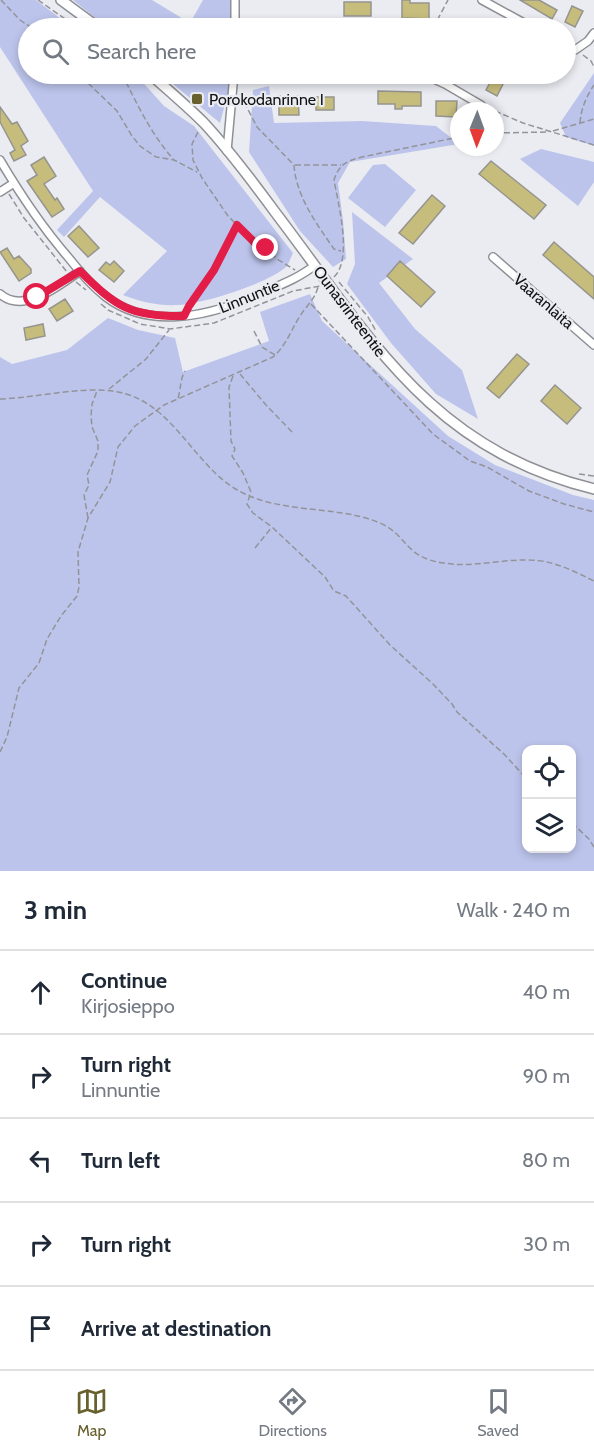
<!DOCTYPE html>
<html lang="en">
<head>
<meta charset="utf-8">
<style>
  :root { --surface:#fff; --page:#f6f6f7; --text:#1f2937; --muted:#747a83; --line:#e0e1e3; --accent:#68602d }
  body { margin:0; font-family:Cabin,sans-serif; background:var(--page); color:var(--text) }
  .controls { position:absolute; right:18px; bottom:18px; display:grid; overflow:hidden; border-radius:12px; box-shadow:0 3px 9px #0003 }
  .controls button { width:54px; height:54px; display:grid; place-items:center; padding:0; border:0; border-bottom:2px solid var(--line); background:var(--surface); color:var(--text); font:30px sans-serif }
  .compass { position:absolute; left:450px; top:102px; width:54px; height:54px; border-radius:50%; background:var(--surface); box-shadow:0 3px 9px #0003; rotate:181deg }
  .stop { position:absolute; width:18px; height:18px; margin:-14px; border:4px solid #e11d48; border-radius:50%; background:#fff }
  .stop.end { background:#e11d48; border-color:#fff; box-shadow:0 2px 6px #0008 }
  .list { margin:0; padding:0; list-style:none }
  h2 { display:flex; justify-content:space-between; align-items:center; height:78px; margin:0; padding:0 24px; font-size:26px }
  h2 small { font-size:20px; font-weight:400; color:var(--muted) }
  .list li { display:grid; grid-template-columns:39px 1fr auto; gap:18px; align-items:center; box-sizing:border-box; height:84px; padding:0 24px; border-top:2px solid var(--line) }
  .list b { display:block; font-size:22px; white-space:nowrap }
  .list p { margin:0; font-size:20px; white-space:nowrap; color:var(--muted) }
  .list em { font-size:20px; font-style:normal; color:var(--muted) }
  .icon { flex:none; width:33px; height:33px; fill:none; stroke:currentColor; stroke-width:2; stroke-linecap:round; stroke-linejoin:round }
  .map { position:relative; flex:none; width:594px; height:871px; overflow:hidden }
  .search { position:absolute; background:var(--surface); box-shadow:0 3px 9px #0003; left:18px; right:18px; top:18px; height:66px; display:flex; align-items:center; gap:15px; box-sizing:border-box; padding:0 21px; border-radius:33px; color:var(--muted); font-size:22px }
  .sheet { height:498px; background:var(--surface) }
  nav { display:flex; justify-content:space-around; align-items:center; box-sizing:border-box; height:84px; border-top:2px solid var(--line); background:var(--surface); font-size:16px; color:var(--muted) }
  nav a { display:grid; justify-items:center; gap:3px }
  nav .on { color:var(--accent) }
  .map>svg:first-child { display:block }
</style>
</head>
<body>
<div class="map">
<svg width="594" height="871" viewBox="0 0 594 871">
  <rect width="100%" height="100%" fill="#eaecf2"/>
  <path fill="#bcc4eb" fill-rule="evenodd" d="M 0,0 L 36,0 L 73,28 L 28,28 L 28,74 L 133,74 L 139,78 L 164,106 L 194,126 L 293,253 C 291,257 289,263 287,266 C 270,283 202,304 178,305 C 158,306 141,302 123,295 L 167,251 L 100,197 L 64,237 L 57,230 L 93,191 L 0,47 Z
    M 73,0 L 152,0 L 190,23 L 203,0 L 231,0 L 232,28 L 108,28 Z
    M 594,73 L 594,146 L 566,137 L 560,123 Z
    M 161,74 L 233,74 L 220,123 Z
    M 269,86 L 274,123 L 362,121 L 436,126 L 459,144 L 350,162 L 338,183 L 343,220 L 346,259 L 333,267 L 300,231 L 249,152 L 253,90 Z
    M 541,149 L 594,162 L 594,182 L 578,206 L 520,159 Z
    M 385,164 L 416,190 L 385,227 L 348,198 L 373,165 Z
    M 352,212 L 413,259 L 379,283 L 415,329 L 462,370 L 478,419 L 436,394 L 391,343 L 347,284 L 355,264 Z
    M 310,294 L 322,321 L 448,436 L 495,465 L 573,495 L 594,500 L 594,871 L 0,871 L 0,357 L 12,364 L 67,350 L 108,318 L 138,330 L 175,338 L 183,372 L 269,341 L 260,312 ZM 526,750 L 572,750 L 572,848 L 526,848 Z"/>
  <path fill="#c6bd7d" stroke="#95948e" stroke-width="1.5" d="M 402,0 L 410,0 L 410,3 L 429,3 L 429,19 L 402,18 Z
    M 520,0 L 539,0 L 557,10 L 552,19 Z
    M 344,2 L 371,2 L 371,16 L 344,16 Z
    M 572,6 L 583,11 L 575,27 L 565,22 Z
    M 494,75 L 505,80 L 497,96 L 486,90 Z
    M 378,91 L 421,92 L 421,106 L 402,106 L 402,109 L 395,109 L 395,104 L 378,104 Z
    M 279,96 L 298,96 L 299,115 L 279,115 Z
    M 316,97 L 334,97 L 334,110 L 316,110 Z
    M 436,101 L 457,101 L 456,117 L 436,116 Z
    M 0,107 L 12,124 L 17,122 L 28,141 L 21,146 L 26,155 L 14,161 L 10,153 L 15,150 L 0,122 Z
    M 44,157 L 56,176 L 44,184 L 55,200 L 57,198 L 64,209 L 52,217 L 27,181 L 37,175 L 31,165 Z
    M 491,161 L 546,205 L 534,219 L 479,174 Z
    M 432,195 L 445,206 L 413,244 L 399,233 Z
    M 79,226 L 99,248 L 88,257 L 68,236 Z
    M 554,242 L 594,277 L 594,299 L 543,255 Z
    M 7,248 L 14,259 L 19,256 L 31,269 L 31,273 L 19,281 L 0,252 Z
    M 114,261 L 124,271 L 114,282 L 99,270 L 106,262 L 110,265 Z
    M 400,261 L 435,292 L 421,307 L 387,276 Z
    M 65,299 L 73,311 L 57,321 L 49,309 Z
    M 43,324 L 45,336 L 26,340 L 24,328 Z
    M 517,354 L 529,364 L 499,398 L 487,388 Z
    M 555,385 L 581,408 L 567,424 L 541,401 Z"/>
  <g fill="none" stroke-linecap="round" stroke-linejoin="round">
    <defs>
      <path id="street" d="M 235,0 L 235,28
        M 482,0 L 533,28
        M 566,46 L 575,50 L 588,41 L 594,33
        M 423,74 L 445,84 L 481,105
        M 227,151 L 234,74
        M 0,160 C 20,194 42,227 68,257 C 79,271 92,286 106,297 C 148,329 205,317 250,298 C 272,288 297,280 315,265
        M 0,192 L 14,183
        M 493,257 L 594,345
        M 0,294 C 24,315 59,285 80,271"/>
      <path id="secondary" d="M 61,0 L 99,28
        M 150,74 C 168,90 187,106 204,123 C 230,151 253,182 275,212 C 371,338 429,448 594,489"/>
    </defs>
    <use href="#street" stroke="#8e9095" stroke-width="10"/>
    <use href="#secondary" stroke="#8e9095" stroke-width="12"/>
    <path stroke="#939499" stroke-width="1.5" stroke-dasharray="6 3" stroke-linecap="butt" d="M 1,0 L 20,20 L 32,28
      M 38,0 L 78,28
      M 433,28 L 448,0
      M 583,55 L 591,61 L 594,67
      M 87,74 L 89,84 L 117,111 L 132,136 L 140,146 L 156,157 L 174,160 L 197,172
      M 122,74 C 137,104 151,134 174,160
      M 240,94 L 257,127 L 294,165 C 296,196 316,223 334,249 L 341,251
      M 495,111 L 523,123 L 594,145
      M 580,123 C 581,109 586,97 594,85
      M 553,131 L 594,119
      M 198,132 L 192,144 L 193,160 L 202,178 L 228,216 L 255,243 L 266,248 L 277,259 L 295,270
      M 495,133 L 548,132
      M 295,165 L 341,165
      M 9,194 L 24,218 L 67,272
      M 334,277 C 353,259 338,203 334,180 C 339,164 347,161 362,157 L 459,137
      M 76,282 L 86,290
      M 339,282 L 368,317 L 376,331
      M 101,304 L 108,310 L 140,324 L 170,329 L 214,323 L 293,291 L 320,286
      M 311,304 L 433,434 L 470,461 L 487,467 L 529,491 L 564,504 L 594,512
      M 187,309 L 214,270 L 237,226
      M 254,331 L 262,347 L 275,355
      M 240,374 L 266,405 L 293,433
      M 233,376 L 229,387 L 231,441 L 235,449 L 232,456 L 243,473 L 251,492 L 247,504 L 253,513 L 272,527 L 325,577 L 334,591 L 346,596 L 390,645 L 433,684 L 452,704 L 457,712 L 504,754 L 526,778
      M 109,389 L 146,359 L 169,330
      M 178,398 C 181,389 180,379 185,371
      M 0,399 C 39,398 90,383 126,394 C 176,408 198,472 243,493 C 285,514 337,505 380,523 C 408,535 404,558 444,563 C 472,568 501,559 530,560 C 552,560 574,571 594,581
      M 579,474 L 594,476
      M 88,518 L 84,495 L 89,485 L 87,475 L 98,451 L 98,441 L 92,427 L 91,416 L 92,404 L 97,391
      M 255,548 L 272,527
      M 0,752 L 7,737 L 19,688 L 39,663 L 47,639 L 61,616 L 77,596 L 79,587 L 78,552 L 88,518 L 110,482 L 118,447 L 135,426 L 164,405 L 273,357 C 286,346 291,330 300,316 C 307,305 315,299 318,287
      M 572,823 L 589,839 L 594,847"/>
    <use href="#street" stroke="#fff" stroke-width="7"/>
    <use href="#secondary" stroke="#fff" stroke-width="9"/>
  </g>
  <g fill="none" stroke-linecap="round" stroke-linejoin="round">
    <path stroke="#e11d48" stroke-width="8" d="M 37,297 L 80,271 C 116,307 131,317 184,316 L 189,306 L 214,270 L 237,225 L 255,243 L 266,248"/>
  </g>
  <rect fill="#68602d" stroke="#eaecf2" stroke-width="2" x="191" y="93" width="12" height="12" rx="3"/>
  <g text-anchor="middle" stroke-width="4.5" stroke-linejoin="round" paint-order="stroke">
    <g font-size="16" fill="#101113" stroke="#eaecf2" text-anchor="start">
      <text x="209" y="105">Porokodanrinne I</text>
    </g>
    <g font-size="16" fill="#101113" stroke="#eaecf2">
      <text transform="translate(249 296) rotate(-22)" y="6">Linnuntie</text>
      <text transform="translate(544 301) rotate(41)" y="6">Vaaranlaita</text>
      <text transform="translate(350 311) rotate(53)" y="6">Ounasrinteentie</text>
    </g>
  </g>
</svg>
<div class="controls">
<button><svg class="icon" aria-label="locate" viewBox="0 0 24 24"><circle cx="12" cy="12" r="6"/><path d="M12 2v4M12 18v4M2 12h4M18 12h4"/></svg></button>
<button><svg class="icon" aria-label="layers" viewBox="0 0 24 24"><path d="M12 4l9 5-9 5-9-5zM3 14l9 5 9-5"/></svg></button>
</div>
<svg class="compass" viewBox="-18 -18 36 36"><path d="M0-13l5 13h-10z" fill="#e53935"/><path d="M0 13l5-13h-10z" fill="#747a83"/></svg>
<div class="stop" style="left:37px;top:297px"></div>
<div class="stop end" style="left:266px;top:248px"></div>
<div class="search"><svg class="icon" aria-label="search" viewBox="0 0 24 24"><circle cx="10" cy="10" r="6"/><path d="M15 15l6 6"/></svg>Search here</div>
</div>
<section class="sheet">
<h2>3 min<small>Walk · 240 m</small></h2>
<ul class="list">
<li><svg class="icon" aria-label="ahead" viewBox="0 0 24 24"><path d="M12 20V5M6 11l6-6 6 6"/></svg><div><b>Continue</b><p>Kirjosieppo</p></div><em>40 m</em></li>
<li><svg class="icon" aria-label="right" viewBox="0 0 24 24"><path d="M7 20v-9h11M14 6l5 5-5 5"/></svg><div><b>Turn right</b><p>Linnuntie</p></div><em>90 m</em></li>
<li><svg class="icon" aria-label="left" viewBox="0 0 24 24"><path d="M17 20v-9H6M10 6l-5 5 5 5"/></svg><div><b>Turn left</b></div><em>80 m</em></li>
<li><svg class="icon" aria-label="right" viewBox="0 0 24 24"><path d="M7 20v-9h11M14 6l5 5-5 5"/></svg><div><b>Turn right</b></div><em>30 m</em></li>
<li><svg class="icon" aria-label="arrive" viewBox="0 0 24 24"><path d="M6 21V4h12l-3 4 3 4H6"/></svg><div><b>Arrive at destination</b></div></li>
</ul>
</section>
<nav>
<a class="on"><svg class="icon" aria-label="map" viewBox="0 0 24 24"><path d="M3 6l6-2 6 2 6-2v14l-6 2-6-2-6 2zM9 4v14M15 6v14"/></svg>Map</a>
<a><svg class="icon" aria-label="directions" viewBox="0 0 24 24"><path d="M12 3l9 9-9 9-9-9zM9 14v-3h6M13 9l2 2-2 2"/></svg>Directions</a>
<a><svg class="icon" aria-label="saved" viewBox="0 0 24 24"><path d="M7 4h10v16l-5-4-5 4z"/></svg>Saved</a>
</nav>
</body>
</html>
